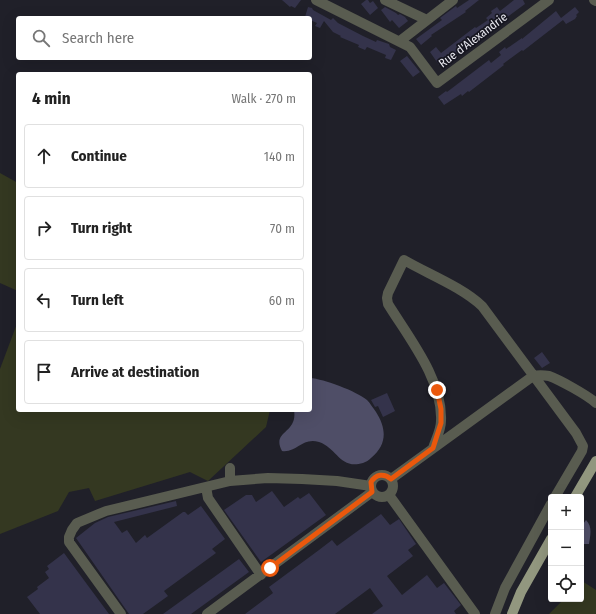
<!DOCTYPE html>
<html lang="en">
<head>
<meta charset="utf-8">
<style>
  :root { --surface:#fff; --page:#f2f2f2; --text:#222; --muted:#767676; --line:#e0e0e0 }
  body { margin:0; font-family:"Fira Sans Condensed",sans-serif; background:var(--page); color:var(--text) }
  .controls { position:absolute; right:12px; bottom:12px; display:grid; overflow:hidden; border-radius:4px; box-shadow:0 4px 16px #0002 }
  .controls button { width:36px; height:36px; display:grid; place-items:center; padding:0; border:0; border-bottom:1px solid var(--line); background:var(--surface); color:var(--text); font:20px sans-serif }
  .stop { position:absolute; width:12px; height:12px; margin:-9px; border:3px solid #ea580c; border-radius:50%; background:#fff }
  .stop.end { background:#ea580c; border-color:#fff; box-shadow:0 1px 4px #0008 }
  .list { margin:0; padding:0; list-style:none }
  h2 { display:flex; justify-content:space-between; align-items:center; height:52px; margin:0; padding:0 16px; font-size:17px }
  h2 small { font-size:13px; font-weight:400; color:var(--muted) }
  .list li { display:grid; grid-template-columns:26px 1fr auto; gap:12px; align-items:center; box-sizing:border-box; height:64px; margin:0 8px 8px; padding:0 8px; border:1px solid var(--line); border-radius:4px }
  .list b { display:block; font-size:15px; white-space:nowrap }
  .list em { font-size:13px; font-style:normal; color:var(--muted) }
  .icon { flex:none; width:22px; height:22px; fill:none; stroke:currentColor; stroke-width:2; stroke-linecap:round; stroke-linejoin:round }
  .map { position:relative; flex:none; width:596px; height:614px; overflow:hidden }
  .search { position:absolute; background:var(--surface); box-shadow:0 4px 16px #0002; left:16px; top:16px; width:296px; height:44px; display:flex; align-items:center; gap:10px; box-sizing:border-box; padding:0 14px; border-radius:4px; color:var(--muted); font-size:15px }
  .panel { position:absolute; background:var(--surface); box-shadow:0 4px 16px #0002; left:16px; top:72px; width:296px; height:340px; border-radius:4px }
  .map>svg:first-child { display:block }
</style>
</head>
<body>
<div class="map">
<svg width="596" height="614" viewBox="0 0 596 614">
  <rect width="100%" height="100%" fill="#202029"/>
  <path fill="#343821" d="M 0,173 L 18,183 L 18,291 L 0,283 Z
    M 18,321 L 18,410 L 270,410 L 266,427 L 208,481 L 190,472 L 95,501 L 89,488 L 69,492 L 58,511 L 0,534 L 0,369 Z
    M 582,581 L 596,590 L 596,614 L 549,614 L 564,599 L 581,599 L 581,583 Z"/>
  <path fill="#4f4e67" d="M 310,378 C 324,379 356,391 367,400 C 370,403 373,408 376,412 C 387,429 387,445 371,458 C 369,460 366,462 363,463 C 340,470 337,448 319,442 C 302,437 297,453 282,451 C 271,430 298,434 294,410 L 310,410 Z
    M 586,520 C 593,527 590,536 589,544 L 584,544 L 581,542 L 581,527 Z"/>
  <path fill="#34334b" d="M 282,0 L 301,0 L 295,8 L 291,6 L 290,7 Z
    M 366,0 L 368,0 L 370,3 L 373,1 L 378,8 L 370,15 L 361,4 Z
    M 469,0 L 479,0 L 465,11 L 466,12 L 431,35 L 432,36 L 421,45 L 416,39 L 420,36 L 442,20 L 440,18 L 456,6 L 457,8 Z
    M 514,0 L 523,0 L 525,4 L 453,57 L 452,55 L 439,65 L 430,52 L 436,47 L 441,53 L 475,27 L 476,28 L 488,20 L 486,18 L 492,13 L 491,11 L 497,7 L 500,11 Z
    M 308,7 L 312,8 L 313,10 L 331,20 L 333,18 L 338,23 L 363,36 L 376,42 L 377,40 L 389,44 L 390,47 L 396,50 L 391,60 L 385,58 L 386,55 L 367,47 L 365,50 L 358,47 L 359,45 L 340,37 L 341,36 L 333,32 L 324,21 L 320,28 L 315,26 L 317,23 L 310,20 L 310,18 L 305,17 Z
    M 385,7 L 396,13 L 398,15 L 400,14 L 405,17 L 408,21 L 399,28 L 392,20 L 390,22 L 381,10 Z
    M 575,7 L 579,12 L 576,15 L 577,16 L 575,19 L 566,24 L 563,20 L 523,51 L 522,50 L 503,64 L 504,65 L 469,92 L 468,91 L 462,96 L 461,94 L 444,105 L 438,97 L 446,91 L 447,92 L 489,60 L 491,63 L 501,55 L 499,52 L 505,47 L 506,49 L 522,38 L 522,39 L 556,11 L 561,18 Z
    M 407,56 L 420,72 L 413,77 L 400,61 Z
    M 542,352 L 550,363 L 542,368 L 534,358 Z
    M 387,393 L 395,411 L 383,417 L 378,406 L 375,407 L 371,400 Z
    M 272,491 L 284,507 L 298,497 L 300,499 L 309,493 L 326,515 L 261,562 L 224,510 L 246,495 L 252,495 L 256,502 Z
    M 176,501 L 177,506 L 114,522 L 122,533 L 127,530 L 136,543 L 145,535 L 147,538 L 183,512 L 185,512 L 188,515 L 201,506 L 225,539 L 212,549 L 216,553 L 164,591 L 168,596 L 143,614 L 129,614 L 76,538 L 95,523 L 108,517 Z
    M 381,514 L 390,525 L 399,519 L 416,544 L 408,550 L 413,556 L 387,576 L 402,595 L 427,575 L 437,588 L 444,583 L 461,605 L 454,611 L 456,614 L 372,614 L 383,606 L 370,588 L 335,614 L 245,614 L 273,593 L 269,587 L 319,550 L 332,540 L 337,546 Z
    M 64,553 L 89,587 L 109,614 L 40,614 L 27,597 L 38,589 L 37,587 L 49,578 L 45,572 L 49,569 L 47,566 Z
    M 239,559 L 249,572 L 191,614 L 163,614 Z"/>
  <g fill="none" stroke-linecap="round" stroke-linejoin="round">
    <path stroke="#595c50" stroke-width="10" d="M 316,0 L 410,47 L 437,83 L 549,0
      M 385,0 L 427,20
      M 594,0 L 596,1
      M 400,41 L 453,0
      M 433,448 C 436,439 441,430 441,421 C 443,380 409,338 388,304 L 387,298 L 388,293 L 404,260 C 428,274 462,287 482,306 L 576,433 L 583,446 L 582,451 L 555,497
      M 230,468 L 230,481
      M371 486a11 11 0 1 1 22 0a11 11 0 1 1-22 0Z
      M 391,479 L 533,376 C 538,375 543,375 549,376 C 560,380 587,395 596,403
      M 206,487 L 208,498 L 261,575
      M 389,495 L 475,614
      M 121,614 L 69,542 L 69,537 L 72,530 L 77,523 L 106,511 L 230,481 L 268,478 L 302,479 L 337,481 L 371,486
      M 207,614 L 372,492
      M 495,614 L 505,588 L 551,504"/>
    <path stroke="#92977f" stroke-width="10" d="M 575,497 L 596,461
      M 512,614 L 521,592 L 551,539"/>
  </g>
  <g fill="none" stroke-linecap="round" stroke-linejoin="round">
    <path stroke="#ea580c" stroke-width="5" d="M 270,568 L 372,492 L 371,482 C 376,474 384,473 391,479 L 433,448 L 441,423 L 441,409 L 437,390"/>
  </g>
  <g text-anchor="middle" stroke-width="3.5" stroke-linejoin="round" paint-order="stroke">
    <g font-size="12" fill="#e8e8ef" stroke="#161620">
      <text transform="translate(473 40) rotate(-37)" y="4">Rue d'Alexandrie</text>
    </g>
  </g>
</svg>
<div class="controls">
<button>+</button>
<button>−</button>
<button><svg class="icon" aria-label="locate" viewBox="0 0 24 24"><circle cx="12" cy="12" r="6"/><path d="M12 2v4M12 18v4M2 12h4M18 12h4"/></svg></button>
</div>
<div class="stop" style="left:270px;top:568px"></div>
<div class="stop end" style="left:437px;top:390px"></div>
<div class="search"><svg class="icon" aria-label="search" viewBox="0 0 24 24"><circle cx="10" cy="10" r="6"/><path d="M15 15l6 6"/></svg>Search here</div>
<section class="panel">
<h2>4 min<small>Walk · 270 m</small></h2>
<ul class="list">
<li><svg class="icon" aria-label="ahead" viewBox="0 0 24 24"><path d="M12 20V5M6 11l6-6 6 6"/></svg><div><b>Continue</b></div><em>140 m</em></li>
<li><svg class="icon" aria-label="right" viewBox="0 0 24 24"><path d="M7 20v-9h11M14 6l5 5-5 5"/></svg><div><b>Turn right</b></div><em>70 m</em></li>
<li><svg class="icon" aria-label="left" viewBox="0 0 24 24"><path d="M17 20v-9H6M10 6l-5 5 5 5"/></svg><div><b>Turn left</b></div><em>60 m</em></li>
<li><svg class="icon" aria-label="arrive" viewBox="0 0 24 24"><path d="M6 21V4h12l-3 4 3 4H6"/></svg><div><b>Arrive at destination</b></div></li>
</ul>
</section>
</div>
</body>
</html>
